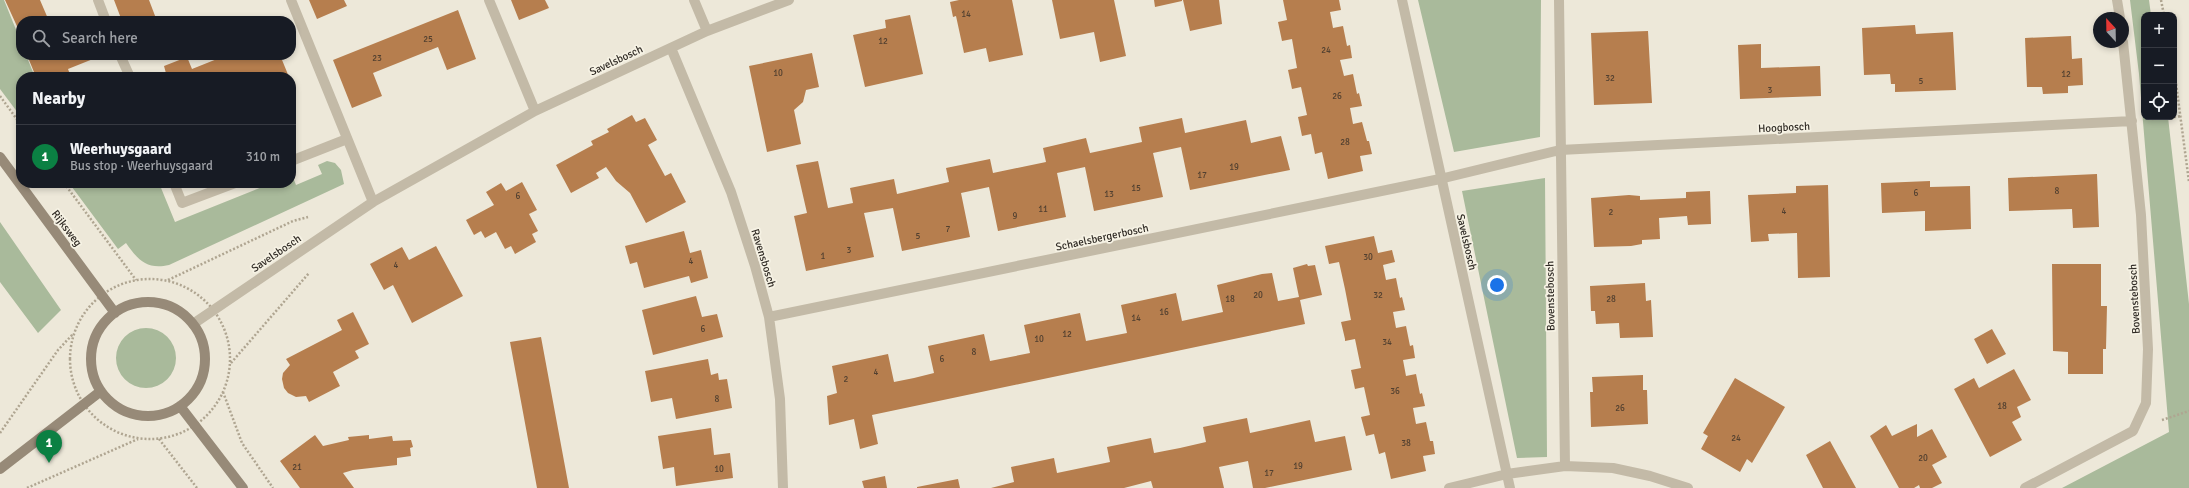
<!DOCTYPE html>
<html lang="en">
<head>
<meta charset="utf-8">
<style>
  :root { --surface:#171b24; --page:#20242c; --text:#f1f3f6; --muted:#9ea1a6; --line:#363941; --accent:#0b8043 }
  body { margin:0; font-family:Signika,sans-serif; background:var(--page); color:var(--text) }
  .controls { position:absolute; right:12px; top:12px; display:grid; overflow:hidden; border-radius:8px; box-shadow:0 2px 6px #0003 }
  .controls button { width:36px; height:36px; display:grid; place-items:center; padding:0; border:0; border-bottom:1px solid var(--line); background:var(--surface); color:var(--text); font:20px sans-serif }
  .compass { position:absolute; left:2093px; top:12px; width:36px; height:36px; border-radius:50%; background:var(--surface); box-shadow:0 2px 6px #0003; rotate:338deg }
  .you { position:absolute; left:1497px; top:285px; width:14px; height:14px; margin:-10px; border:3px solid #fff; border-radius:50%; background:#1a73e8; box-shadow:0 0 0 6px #1a73e833 }
  .badge { display:grid; place-items:center; width:26px; height:26px; border-radius:50%; background:var(--accent); color:#fff; font-size:13px; font-weight:700 }
  .pin { position:absolute; translate:-50% -33px; filter:drop-shadow(0 1px 2px #0008) }
  .pin::after { content:''; position:absolute; top:21px; width:14px; height:12px; background:inherit; clip-path:polygon(0 0,100% 0,50% 100%) }
  .list { margin:0; padding:0; list-style:none }
  h2 { display:flex; justify-content:space-between; align-items:center; height:52px; margin:0; padding:0 16px; font-size:17px }
  h2 small { font-size:13px; font-weight:400; color:var(--muted) }
  .list li { display:grid; grid-template-columns:26px 1fr auto; gap:12px; align-items:center; box-sizing:border-box; height:64px; padding:0 16px; border-top:1px solid var(--line) }
  .list b { display:block; font-size:15px; white-space:nowrap }
  .list p { margin:0; font-size:13px; white-space:nowrap; color:var(--muted) }
  .list em { font-size:13px; font-style:normal; color:var(--muted) }
  .icon { flex:none; width:22px; height:22px; fill:none; stroke:currentColor; stroke-width:2; stroke-linecap:round; stroke-linejoin:round }
  .map { position:relative; flex:none; width:2189px; height:488px; overflow:hidden }
  .search { position:absolute; background:var(--surface); box-shadow:0 2px 6px #0003; left:16px; top:16px; width:280px; height:44px; display:flex; align-items:center; gap:10px; box-sizing:border-box; padding:0 14px; border-radius:16px; color:var(--muted); font-size:15px }
  .panel { position:absolute; background:var(--surface); box-shadow:0 2px 6px #0003; left:16px; top:72px; width:280px; height:116px; border-radius:16px }
  .map>svg:first-child { display:block }
</style>
</head>
<body>
<div class="map">
<svg width="2189" height="488" viewBox="0 0 2189 488">
  <rect width="100%" height="100%" fill="#ede8d9"/>
  <path fill="#a9ba9b" d="M 0,0 L 4,0 L 21,42 L 21,55 L 26,55 L 35,77 L 21,77 L 21,117 L 0,89 Z
    M 1418,0 L 1541,0 L 1540,137 L 1454,152 Z
    M 2130,0 L 2149,0 L 2151,15 L 2144,15 L 2144,117 L 2168,117 L 2189,304 L 2189,488 L 2062,488 L 2169,432 L 2139,74 Z
    M 327,161 L 335,163 L 341,170 L 344,184 L 169,265 C 147,270 138,260 126,243 L 118,249 L 69,183 L 159,183 L 175,222 L 272,183 L 291,183 L 292,175 L 296,185 L 322,174 L 318,165 Z
    M 1545,178 L 1547,457 L 1517,458 L 1462,191 Z
    M 0,222 L 61,310 L 38,333 L 0,282 Z
    M116 358a30 30 0 1 1 60 0a30 30 0 1 1-60 0Z"/>
  <path fill="#b67e4e" d="M 5,0 L 40,0 L 49,21 L 21,21 L 21,35 Z
    M 114,0 L 149,0 L 157,21 L 122,21 Z
    M 309,0 L 344,0 L 347,6 L 317,19 Z
    M 511,0 L 545,0 L 549,8 L 519,20 Z
    M 959,0 L 1012,0 L 1023,55 L 989,62 L 986,48 L 964,53 L 956,16 L 953,17 L 950,2 Z
    M 1052,0 L 1114,0 L 1126,56 L 1100,62 L 1094,32 L 1060,39 Z
    M 1154,0 L 1182,0 L 1182,1 L 1155,7 Z
    M 1183,0 L 1219,0 L 1222,24 L 1190,31 Z
    M 1283,0 L 1339,0 L 1341,10 L 1330,12 L 1333,28 L 1343,26 L 1347,46 L 1350,45 L 1352,58 L 1340,60 L 1344,76 L 1353,74 L 1357,94 L 1359,93 L 1362,106 L 1350,108 L 1353,124 L 1362,122 L 1367,141 L 1369,141 L 1372,154 L 1360,156 L 1363,171 L 1328,179 L 1322,152 L 1315,154 L 1311,134 L 1302,136 L 1298,117 L 1307,115 L 1301,87 L 1292,89 L 1288,70 L 1297,68 L 1292,39 L 1282,41 L 1278,22 L 1287,20 Z
    M 458,10 L 476,59 L 447,70 L 438,47 L 373,73 L 382,96 L 352,108 L 333,60 Z
    M 910,15 L 923,74 L 865,87 L 853,35 L 886,28 L 885,20 Z
    M 1915,25 L 1916,34 L 1953,32 L 1956,90 L 1895,92 L 1895,84 L 1891,84 L 1890,74 L 1864,75 L 1862,28 Z
    M 1648,31 L 1652,103 L 1594,105 L 1591,33 Z
    M 2071,36 L 2072,59 L 2082,58 L 2083,85 L 2068,86 L 2068,93 L 2043,94 L 2042,87 L 2027,87 L 2025,38 Z
    M 1761,44 L 1761,68 L 1820,66 L 1821,96 L 1740,99 L 1738,45 Z
    M 812,53 L 819,87 L 806,90 L 803,102 L 794,110 L 801,144 L 767,152 L 749,66 Z
    M 27,55 L 103,55 L 68,69 L 71,77 L 36,77 Z
    M 227,55 L 280,55 L 289,77 L 254,77 L 253,74 L 246,77 L 167,77 L 164,66 L 187,57 L 192,69 Z
    M 632,115 L 636,122 L 645,118 L 657,140 L 648,145 L 665,176 L 671,173 L 686,202 L 646,223 L 630,193 L 616,181 L 606,167 L 596,173 L 599,178 L 571,193 L 556,165 L 593,145 L 591,141 L 609,132 L 607,129 Z
    M 1182,118 L 1185,133 L 1246,120 L 1251,143 L 1281,136 L 1290,170 L 1190,190 L 1181,147 L 1153,153 L 1163,197 L 1094,211 L 1085,167 L 1057,173 L 1066,217 L 998,231 L 989,187 L 961,193 L 970,237 L 902,251 L 893,208 L 864,213 L 874,257 L 806,271 L 794,216 L 807,213 L 796,165 L 818,161 L 828,208 L 853,203 L 850,188 L 894,179 L 897,194 L 949,182 L 946,168 L 990,159 L 993,173 L 1046,162 L 1043,148 L 1086,138 L 1090,153 L 1142,142 L 1139,127 Z
    M 2097,174 L 2099,227 L 2073,228 L 2072,209 L 2009,211 L 2008,178 Z
    M 1930,181 L 1930,187 L 1970,186 L 1971,229 L 1925,231 L 1925,211 L 1882,213 L 1881,183 Z
    M 522,182 L 537,210 L 529,214 L 538,231 L 532,234 L 536,242 L 515,254 L 511,246 L 505,249 L 496,232 L 485,238 L 481,231 L 474,235 L 466,220 L 494,205 L 486,192 L 501,183 L 506,191 Z
    M 1828,185 L 1830,277 L 1798,278 L 1797,233 L 1768,234 L 1769,241 L 1751,242 L 1748,195 L 1796,193 L 1796,186 Z
    M 1710,191 L 1711,224 L 1688,225 L 1687,216 L 1659,218 L 1660,239 L 1642,240 L 1642,244 L 1631,246 L 1594,247 L 1591,198 L 1629,195 L 1640,196 L 1640,200 L 1686,198 L 1686,192 Z
    M 684,231 L 690,253 L 701,250 L 708,278 L 691,283 L 689,276 L 644,288 L 637,262 L 630,264 L 625,246 Z
    M 1374,236 L 1378,253 L 1392,250 L 1395,262 L 1383,265 L 1386,280 L 1396,278 L 1400,298 L 1402,297 L 1405,310 L 1393,312 L 1396,328 L 1406,326 L 1410,346 L 1413,345 L 1415,358 L 1403,360 L 1406,376 L 1416,374 L 1420,394 L 1422,393 L 1425,406 L 1413,408 L 1416,424 L 1426,422 L 1430,441 L 1433,441 L 1435,454 L 1423,456 L 1426,471 L 1391,479 L 1385,452 L 1379,454 L 1374,434 L 1366,436 L 1361,417 L 1370,415 L 1364,387 L 1355,389 L 1351,370 L 1361,368 L 1355,339 L 1345,341 L 1345,339 L 1341,322 L 1351,320 L 1345,289 L 1339,262 L 1329,264 L 1325,246 Z
    M 436,246 L 463,296 L 412,323 L 393,285 L 384,290 L 370,264 L 402,247 L 409,260 Z
    M 1307,264 L 1308,266 L 1315,265 L 1322,295 L 1300,300 L 1305,324 L 872,415 L 878,444 L 860,449 L 854,419 L 829,425 L 827,396 L 837,393 L 832,366 L 888,354 L 894,382 L 914,378 L 934,373 L 928,346 L 984,334 L 990,361 L 1030,353 L 1024,325 L 1080,313 L 1086,341 L 1127,333 L 1121,305 L 1176,293 L 1182,321 L 1223,312 L 1217,285 L 1262,274 L 1272,273 L 1278,301 L 1299,297 L 1293,268 Z
    M 2052,264 L 2101,264 L 2101,306 L 2107,306 L 2106,349 L 2103,349 L 2103,374 L 2068,374 L 2068,352 L 2053,351 Z
    M 1645,283 L 1646,301 L 1651,300 L 1653,337 L 1620,338 L 1619,323 L 1596,324 L 1595,311 L 1591,311 L 1590,286 Z
    M 696,296 L 702,317 L 717,314 L 723,337 L 653,355 L 642,310 Z
    M 353,312 L 369,344 L 355,351 L 359,358 L 333,372 L 340,386 L 309,402 L 306,396 L 296,397 L 288,393 L 284,388 L 282,379 L 283,373 L 290,365 L 286,359 L 342,330 L 337,320 Z
    M 1992,329 L 2006,354 L 1987,364 L 1974,339 Z
    M 541,337 L 569,488 L 537,488 L 510,342 Z
    M 708,359 L 711,375 L 718,373 L 719,380 L 727,379 L 732,408 L 676,419 L 672,398 L 651,402 L 645,371 Z
    M 2014,369 L 2031,400 L 2017,407 L 2021,417 L 2012,422 L 2022,440 L 1990,457 L 1954,389 L 1974,378 L 1979,388 Z
    M 1643,375 L 1643,390 L 1647,390 L 1648,424 L 1591,427 L 1590,392 L 1593,392 L 1592,377 Z
    M 1735,378 L 1785,407 L 1752,463 L 1747,459 L 1740,472 L 1701,449 L 1708,436 L 1703,433 Z
    M 1247,418 L 1250,433 L 1310,420 L 1315,442 L 1345,436 L 1352,470 L 1265,488 L 1253,488 L 1248,461 L 1219,467 L 1224,488 L 1153,488 L 1151,481 L 1124,488 L 991,488 L 1014,482 L 1011,467 L 1054,458 L 1057,473 L 1110,462 L 1107,447 L 1151,438 L 1154,453 L 1180,448 L 1206,442 L 1203,427 Z
    M 1917,424 L 1917,437 L 1932,429 L 1947,457 L 1932,465 L 1942,483 L 1932,488 L 1920,488 L 1919,485 L 1914,488 L 1899,488 L 1870,436 L 1886,425 L 1892,436 Z
    M 711,428 L 714,455 L 730,453 L 733,478 L 676,486 L 674,467 L 663,469 L 658,436 Z
    M 315,435 L 323,446 L 349,440 L 348,437 L 369,435 L 369,439 L 392,436 L 393,441 L 411,440 L 413,447 L 410,448 L 411,456 L 397,458 L 397,465 L 353,470 L 343,473 L 354,488 L 300,488 L 280,461 Z
    M 1830,441 L 1856,488 L 1823,488 L 1806,455 Z
    M 885,476 L 887,488 L 864,488 L 862,481 Z
    M 958,479 L 960,488 L 917,488 L 917,487 Z"/>
  <g fill="none" stroke-linecap="round" stroke-linejoin="round">
    <path stroke="#afa591" stroke-width="2.5" stroke-dasharray="2 2" stroke-linecap="butt" d="M 2161,0 L 2164,15
      M 2174,68 L 2189,182
      M 0,96 L 21,125
      M 2174,117 L 2182,116
      M 2152,119 L 2174,117
      M 64,183 L 136,280
      M70 359a80 80 0 1 1 160 0a80 80 0 1 1-160 0Z
      M 168,280 L 293,221 L 308,217
      M 231,363 L 309,273
      M 223,392 L 242,443 L 273,488
      M 2162,420 L 2189,411
      M 0,433 L 58,350 L 73,334
      M 159,439 L 197,488
      M 27,488 L 138,439"/>
    <path stroke="#c3baa7" stroke-width="10" d="M 98,0 L 106,21
      M 291,0 L 373,202
      M 489,0 L 535,111
      M 694,0 L 707,31
      M 1402,0 L 1510,488
      M 1559,0 L 1565,466
      M 2117,0 L 2120,18
      M 671,48 L 731,192 L 755,266 L 769,317 L 780,399 L 783,488
      M 120,55 L 130,77
      M 291,161 L 347,139
      M 174,183 L 182,203 L 235,183
      M 769,317 L 1440,179 L 1560,150 L 2132,121
      M 193,324 L 373,202 L 535,111 L 707,31 L 789,0
      M 1449,488 L 1507,474 L 1565,466 L 1613,468 L 1650,476 L 1688,488
      M 2025,488 L 2133,431 L 2146,403 L 2148,349 L 2141,215 L 2123,42"/>
    <path stroke="#978a78" stroke-width="10" d="M 0,157 L 115,313
      M91 359a57 57 0 1 1 114 0a57 57 0 1 1-114 0Z
      M 180,406 L 243,488
      M 0,469 L 101,391"/>
  </g>
  <g text-anchor="middle" stroke-width="3.5" stroke-linejoin="round" paint-order="stroke">
    <g font-size="9" fill="#524030">
      <text x="966" y="17">14</text>
      <text x="428" y="42">25</text>
      <text x="883" y="44">12</text>
      <text x="1326" y="53">24</text>
      <text x="377" y="61">23</text>
      <text x="778" y="76">10</text>
      <text x="2066" y="77">12</text>
      <text x="1610" y="81">32</text>
      <text x="1921" y="84">5</text>
      <text x="1770" y="93">3</text>
      <text x="1337" y="99">26</text>
      <text x="1345" y="145">28</text>
      <text x="1234" y="170">19</text>
      <text x="1202" y="178">17</text>
      <text x="1136" y="191">15</text>
      <text x="2057" y="194">8</text>
      <text x="1916" y="196">6</text>
      <text x="1109" y="197">13</text>
      <text x="518" y="199">6</text>
      <text x="1043" y="212">11</text>
      <text x="1784" y="214">4</text>
      <text x="1611" y="215">2</text>
      <text x="1015" y="219">9</text>
      <text x="948" y="232">7</text>
      <text x="918" y="239">5</text>
      <text x="849" y="253">3</text>
      <text x="823" y="259">1</text>
      <text x="1368" y="260">30</text>
      <text x="691" y="264">4</text>
      <text x="396" y="268">4</text>
      <text x="1258" y="298">20</text>
      <text x="1378" y="298">32</text>
      <text x="1230" y="302">18</text>
      <text x="1611" y="302">28</text>
      <text x="1164" y="315">16</text>
      <text x="1136" y="321">14</text>
      <text x="703" y="332">6</text>
      <text x="1067" y="337">12</text>
      <text x="1039" y="342">10</text>
      <text x="1387" y="345">34</text>
      <text x="974" y="355">8</text>
      <text x="942" y="362">6</text>
      <text x="876" y="375">4</text>
      <text x="846" y="382">2</text>
      <text x="1395" y="394">36</text>
      <text x="717" y="402">8</text>
      <text x="2002" y="409">18</text>
      <text x="1620" y="411">26</text>
      <text x="1736" y="441">24</text>
      <text x="1406" y="446">38</text>
      <text x="1923" y="461">20</text>
      <text x="1298" y="469">19</text>
      <text x="297" y="470">21</text>
      <text x="719" y="472">10</text>
      <text x="1269" y="476">17</text>
    </g>
    <g font-size="11" fill="#312c26" stroke="#f6f2e4">
      <text transform="translate(616 60) rotate(-25)" y="4">Savelsbosch</text>
      <text transform="translate(1784 127) rotate(-3)" y="4">Hoogbosch</text>
      <text transform="translate(67 228) rotate(53)" y="4">Rijksweg</text>
      <text transform="translate(1102 237) rotate(-12)" y="4">Schaelsbergerbosch</text>
      <text transform="translate(1467 242) rotate(77)" y="4">Savelsbosch</text>
      <text transform="translate(276 253) rotate(-34)" y="4">Savelsbosch</text>
      <text transform="translate(764 258) rotate(73)" y="4">Ravensbosch</text>
      <text transform="translate(1550 296) rotate(-91)" y="4">Bovenstebosch</text>
      <text transform="translate(2134 299) rotate(-93)" y="4">Bovenstebosch</text>
    </g>
  </g>
</svg>
<div class="controls">
<button>+</button>
<button>−</button>
<button><svg class="icon" aria-label="locate" viewBox="0 0 24 24"><circle cx="12" cy="12" r="6"/><path d="M12 2v4M12 18v4M2 12h4M18 12h4"/></svg></button>
</div>
<svg class="compass" viewBox="-18 -18 36 36"><path d="M0-13l5 13h-10z" fill="#e53935"/><path d="M0 13l5-13h-10z" fill="#9ea1a6"/></svg>
<div class="you"></div>
<div class="pin badge" style="left:49px;top:463px">1</div>
<div class="search"><svg class="icon" aria-label="search" viewBox="0 0 24 24"><circle cx="10" cy="10" r="6"/><path d="M15 15l6 6"/></svg>Search here</div>
<section class="panel">
<h2>Nearby<small></small></h2>
<ul class="list">
<li><span class="badge">1</span><div><b>Weerhuysgaard</b><p>Bus stop · Weerhuysgaard</p></div><em>310 m</em></li>
</ul>
</section>
</div>
</body>
</html>
